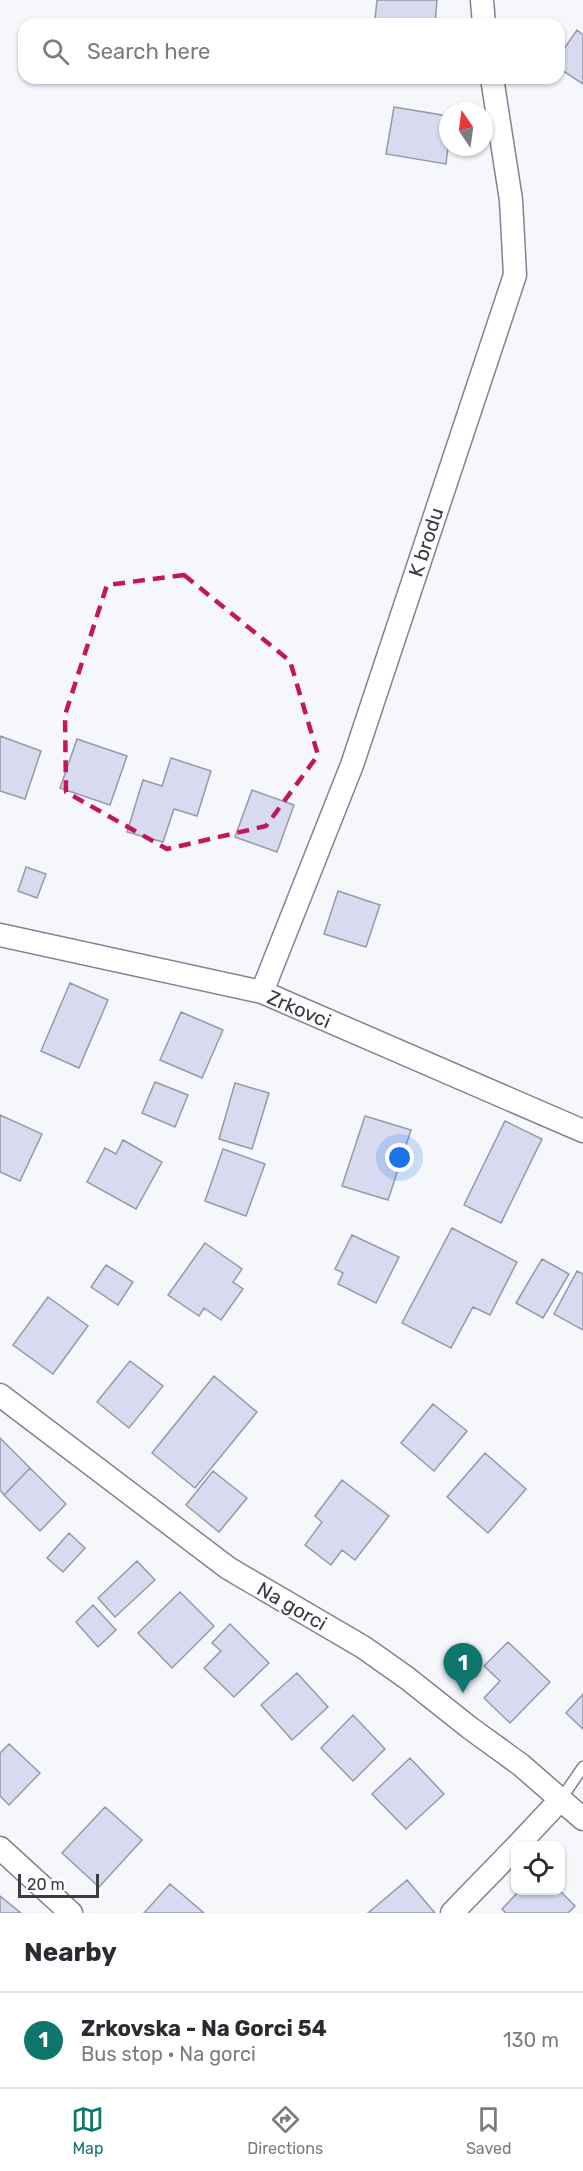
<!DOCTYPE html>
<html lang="en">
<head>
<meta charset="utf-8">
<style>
  :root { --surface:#fff; --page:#f2f2f3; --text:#2b2b33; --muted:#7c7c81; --line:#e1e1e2; --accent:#0f766e }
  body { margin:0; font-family:Rubik,sans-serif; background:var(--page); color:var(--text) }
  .controls { position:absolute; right:18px; bottom:18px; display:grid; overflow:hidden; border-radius:12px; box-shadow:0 2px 4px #0004 }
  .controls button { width:54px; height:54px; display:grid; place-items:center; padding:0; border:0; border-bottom:2px solid var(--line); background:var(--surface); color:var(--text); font:30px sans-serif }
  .compass { position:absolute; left:439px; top:102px; width:54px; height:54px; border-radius:50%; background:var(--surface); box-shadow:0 2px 4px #0004; rotate:347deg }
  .scale { position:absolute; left:18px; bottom:15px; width:81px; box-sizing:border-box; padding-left:6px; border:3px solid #3a3b43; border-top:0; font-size:16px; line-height:21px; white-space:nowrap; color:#3a3b43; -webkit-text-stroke:4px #fff; paint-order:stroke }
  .you { position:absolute; left:400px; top:1158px; width:21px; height:21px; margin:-15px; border:4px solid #fff; border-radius:50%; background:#1a73e8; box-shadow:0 0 0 9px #1a73e833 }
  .badge { display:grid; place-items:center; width:39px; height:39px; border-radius:50%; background:var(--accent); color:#fff; font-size:20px; font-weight:700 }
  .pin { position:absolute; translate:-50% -50px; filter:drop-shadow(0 2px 3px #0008) }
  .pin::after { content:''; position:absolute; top:32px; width:21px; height:18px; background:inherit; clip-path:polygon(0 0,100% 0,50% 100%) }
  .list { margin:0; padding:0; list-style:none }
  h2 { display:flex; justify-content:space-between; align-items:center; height:78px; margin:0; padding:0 24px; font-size:26px }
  h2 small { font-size:20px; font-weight:400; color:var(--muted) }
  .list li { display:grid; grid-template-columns:39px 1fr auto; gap:18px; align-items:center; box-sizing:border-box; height:96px; padding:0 24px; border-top:2px solid var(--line) }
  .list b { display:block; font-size:22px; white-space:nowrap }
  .list p { margin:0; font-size:20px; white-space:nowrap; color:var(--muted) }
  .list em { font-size:20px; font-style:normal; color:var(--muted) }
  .icon { flex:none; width:33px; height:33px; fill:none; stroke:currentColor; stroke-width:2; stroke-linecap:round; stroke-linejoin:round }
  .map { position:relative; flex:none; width:583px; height:1913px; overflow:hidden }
  .search { position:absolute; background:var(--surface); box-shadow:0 2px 4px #0004; left:18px; right:18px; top:18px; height:66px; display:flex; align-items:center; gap:15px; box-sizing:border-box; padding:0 21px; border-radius:18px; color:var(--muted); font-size:22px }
  .sheet { height:174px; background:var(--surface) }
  nav { display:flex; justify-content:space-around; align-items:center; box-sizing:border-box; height:84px; border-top:2px solid var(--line); background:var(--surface); font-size:16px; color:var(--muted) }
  nav a { display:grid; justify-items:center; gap:3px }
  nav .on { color:var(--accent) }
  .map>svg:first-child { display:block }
</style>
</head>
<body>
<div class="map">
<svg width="583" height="1913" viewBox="0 0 583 1913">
  <rect width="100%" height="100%" fill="#f6f7fb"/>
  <path fill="#d8daef" stroke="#9698ab" stroke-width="1.5" d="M 377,0 L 437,0 L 435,24 L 375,19 Z
    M 577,30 L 583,35 L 583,84 L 559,68 L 559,56 Z
    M 394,107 L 448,116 L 448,147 L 446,164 L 386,154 Z
    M 0,736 L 41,751 L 25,799 L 0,791 Z
    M 77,739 L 127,756 L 110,805 L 60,788 Z
    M 171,758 L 211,771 L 197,816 L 174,809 L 163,842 L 127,832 L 143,780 L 162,786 Z
    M 252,790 L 294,805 L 277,852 L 235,837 Z
    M 26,867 L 46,874 L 37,898 L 18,891 Z
    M 338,891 L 380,905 L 366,947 L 324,934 Z
    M 70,983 L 108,1000 L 79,1068 L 41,1051 Z
    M 181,1012 L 223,1030 L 202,1078 L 160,1060 Z
    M 155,1082 L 188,1095 L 175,1127 L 142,1113 Z
    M 235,1083 L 269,1093 L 252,1149 L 219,1139 Z
    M 0,1115 L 42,1134 L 20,1181 L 0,1172 Z
    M 365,1116 L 411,1130 L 388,1200 L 342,1186 Z
    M 505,1121 L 542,1139 L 501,1223 L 464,1205 Z
    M 123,1140 L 162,1162 L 136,1209 L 87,1182 L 105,1148 L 116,1154 Z
    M 223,1149 L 265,1164 L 246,1216 L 205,1201 Z
    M 452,1228 L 517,1262 L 490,1315 L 473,1307 L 451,1348 L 402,1323 Z
    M 352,1235 L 399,1257 L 376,1303 L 338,1284 L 343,1273 L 335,1269 Z
    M 205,1243 L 242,1269 L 233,1282 L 243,1289 L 221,1320 L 204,1308 L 199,1316 L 168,1295 Z
    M 542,1259 L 569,1274 L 543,1318 L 516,1303 Z
    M 106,1265 L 133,1282 L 118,1305 L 91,1287 Z
    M 577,1271 L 583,1274 L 583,1330 L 554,1314 Z
    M 48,1297 L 88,1326 L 53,1374 L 13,1345 Z
    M 130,1361 L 163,1386 L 129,1428 L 97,1402 Z
    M 214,1376 L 257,1412 L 195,1488 L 152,1453 Z
    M 433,1404 L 467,1431 L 434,1471 L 401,1443 Z
    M 0,1438 L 30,1468 L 4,1495 L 0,1490 Z
    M 485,1453 L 526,1489 L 488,1533 L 447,1497 Z
    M 30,1468 L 66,1504 L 40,1531 L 4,1495 Z
    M 213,1471 L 247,1498 L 219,1532 L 186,1505 Z
    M 342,1480 L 389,1516 L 355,1560 L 342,1550 L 331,1565 L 305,1545 L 322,1522 L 315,1516 Z
    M 69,1533 L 85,1548 L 63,1572 L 47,1558 Z
    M 137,1561 L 155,1580 L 115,1617 L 98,1598 Z
    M 180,1592 L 214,1626 L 172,1668 L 138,1633 Z
    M 93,1605 L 116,1630 L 98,1647 L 76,1622 Z
    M 230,1624 L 269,1663 L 234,1697 L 204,1668 L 221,1651 L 212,1643 Z
    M 508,1642 L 550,1682 L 510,1723 L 484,1698 L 500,1681 L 484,1666 Z
    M 297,1673 L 328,1707 L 292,1740 L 261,1705 Z
    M 583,1694 L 583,1729 L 566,1713 Z
    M 353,1715 L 385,1749 L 353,1781 L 321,1748 Z
    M 9,1744 L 40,1773 L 9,1805 L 0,1796 L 0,1753 Z
    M 410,1758 L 444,1794 L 406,1829 L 372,1794 Z
    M 105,1807 L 142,1840 L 99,1887 L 62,1853 Z
    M 407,1880 L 435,1913 L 368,1913 Z
    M 170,1884 L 204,1913 L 144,1913 Z
    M 520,1890 L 559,1890 L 575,1906 L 568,1913 L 506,1913 L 502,1909 Z
    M 0,1896 L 21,1913 L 0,1913 Z"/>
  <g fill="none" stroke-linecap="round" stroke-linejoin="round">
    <defs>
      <path id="service" d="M 561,1799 L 583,1767"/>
      <path id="minor" d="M 482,0 L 484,24
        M 0,935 L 262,992 L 583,1131
        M 262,992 L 352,765 L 515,275 L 511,200 L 492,78
        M 0,1395 L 228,1568 L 363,1647 L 407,1678 L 470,1728 L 521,1765 L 583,1819
        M 517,1846 L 561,1799
        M 0,1848 L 71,1913
        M 452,1913 L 516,1847"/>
    </defs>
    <use href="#service" stroke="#818296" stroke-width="13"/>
    <use href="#minor" stroke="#818296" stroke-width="25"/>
    <use href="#service" stroke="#fff" stroke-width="10"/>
    <use href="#minor" stroke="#fff" stroke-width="22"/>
  </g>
  <path fill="none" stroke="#c2185b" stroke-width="4.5" stroke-dasharray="12 8" stroke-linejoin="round" d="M 184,575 L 290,661 L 318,755 L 266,826 L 167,849 L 66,792 L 65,715 L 107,585 Z"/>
  <g text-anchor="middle" stroke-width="4.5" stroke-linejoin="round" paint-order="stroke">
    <g font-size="20" fill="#3a3b43" stroke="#fff">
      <text transform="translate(426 542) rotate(-72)" y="7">K brodu</text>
      <text transform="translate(299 1009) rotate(23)" y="7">Zrkovci</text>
      <text transform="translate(292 1606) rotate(30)" y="7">Na gorci</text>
    </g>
  </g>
</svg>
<div class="controls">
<button><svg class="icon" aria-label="locate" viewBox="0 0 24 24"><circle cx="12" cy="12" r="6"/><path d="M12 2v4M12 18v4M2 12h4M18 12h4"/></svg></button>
</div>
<svg class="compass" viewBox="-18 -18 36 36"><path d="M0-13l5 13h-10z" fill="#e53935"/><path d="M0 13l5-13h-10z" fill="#7c7c81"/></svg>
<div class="scale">20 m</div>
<div class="you"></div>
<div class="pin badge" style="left:463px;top:1693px">1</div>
<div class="search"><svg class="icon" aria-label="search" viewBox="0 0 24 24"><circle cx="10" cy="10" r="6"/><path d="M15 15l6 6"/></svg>Search here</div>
</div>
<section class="sheet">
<h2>Nearby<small></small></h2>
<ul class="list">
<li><span class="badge">1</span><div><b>Zrkovska - Na Gorci 54</b><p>Bus stop · Na gorci</p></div><em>130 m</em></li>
</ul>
</section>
<nav>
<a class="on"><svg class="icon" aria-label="map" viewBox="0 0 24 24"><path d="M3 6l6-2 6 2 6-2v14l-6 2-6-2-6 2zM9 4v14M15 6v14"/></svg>Map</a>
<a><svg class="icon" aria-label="directions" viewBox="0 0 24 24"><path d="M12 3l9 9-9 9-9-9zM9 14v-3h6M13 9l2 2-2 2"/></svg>Directions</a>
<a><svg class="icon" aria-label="saved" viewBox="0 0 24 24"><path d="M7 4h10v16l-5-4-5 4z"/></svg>Saved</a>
</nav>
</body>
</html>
